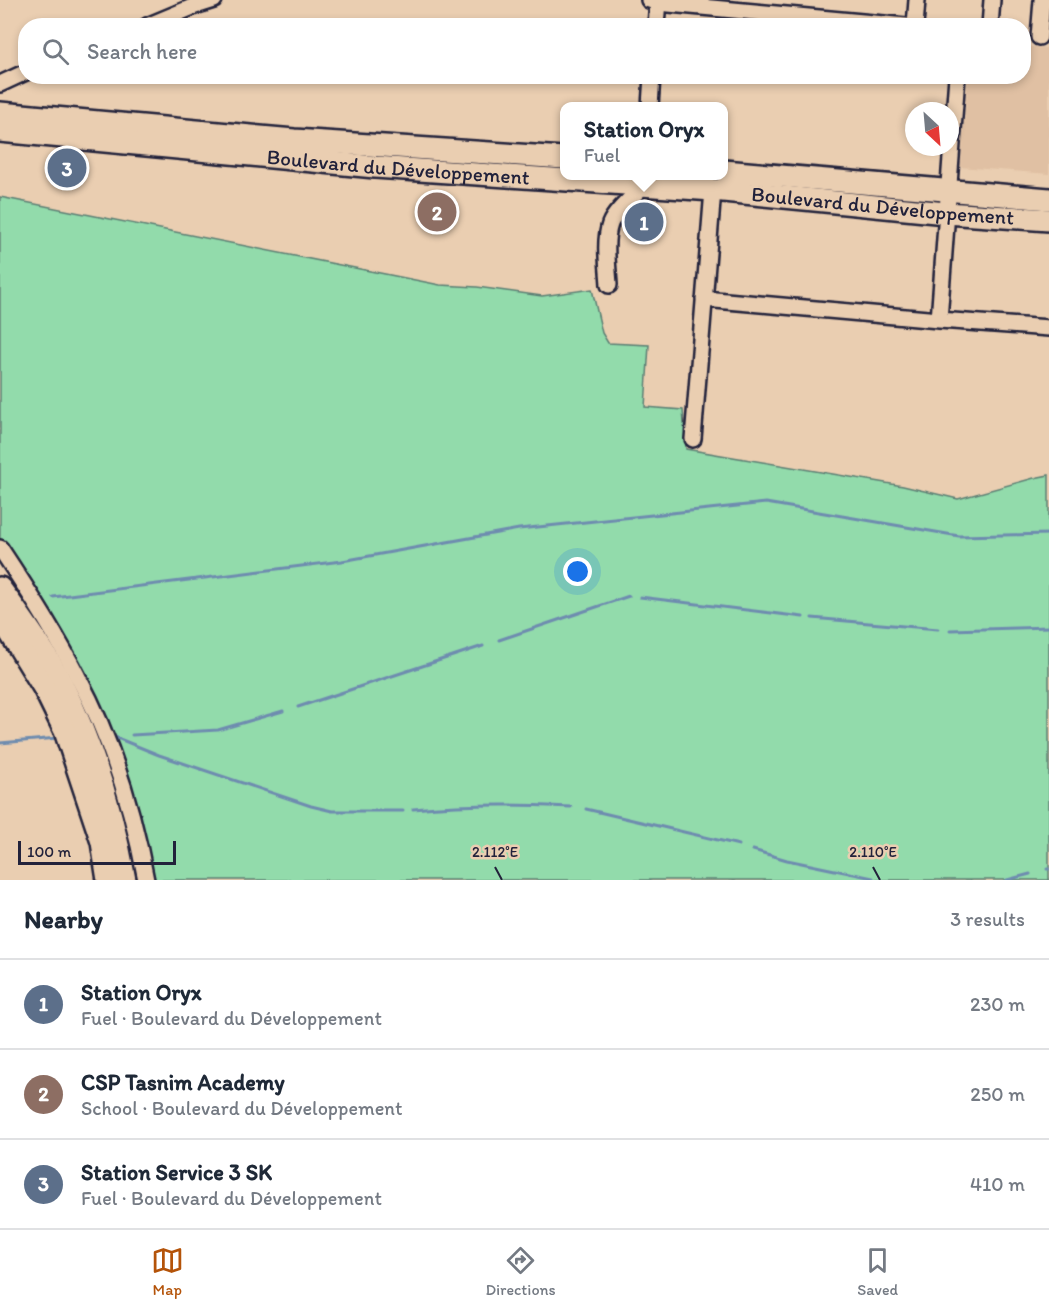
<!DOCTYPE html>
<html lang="en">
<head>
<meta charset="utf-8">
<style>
  :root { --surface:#fff; --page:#f6f6f7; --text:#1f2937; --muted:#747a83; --line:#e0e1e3; --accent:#b45309 }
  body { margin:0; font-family:Itim,sans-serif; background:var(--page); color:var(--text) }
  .compass { position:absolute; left:905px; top:102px; width:54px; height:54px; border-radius:50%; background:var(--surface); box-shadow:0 3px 9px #0003; rotate:154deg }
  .scale { position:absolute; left:18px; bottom:15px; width:158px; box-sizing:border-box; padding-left:6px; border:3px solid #22223b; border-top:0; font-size:16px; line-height:21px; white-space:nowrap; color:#22223b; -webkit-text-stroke:4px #eaceb1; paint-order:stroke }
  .you { position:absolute; left:578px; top:572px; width:21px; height:21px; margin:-15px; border:4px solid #fff; border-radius:50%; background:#1a73e8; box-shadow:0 0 0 9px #1a73e833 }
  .badge { display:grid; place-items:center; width:39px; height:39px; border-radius:50%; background:var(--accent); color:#fff; font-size:20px; font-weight:700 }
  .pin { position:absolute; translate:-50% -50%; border:3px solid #fff; box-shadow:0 2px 6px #0006 }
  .popup { position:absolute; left:560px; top:102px; width:168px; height:78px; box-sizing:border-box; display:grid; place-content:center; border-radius:12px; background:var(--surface); filter:drop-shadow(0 2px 4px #0005); font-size:20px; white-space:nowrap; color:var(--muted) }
  .popup b { font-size:22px; color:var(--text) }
  .popup::after { content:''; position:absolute; left:50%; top:100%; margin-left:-12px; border:12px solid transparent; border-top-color:var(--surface) }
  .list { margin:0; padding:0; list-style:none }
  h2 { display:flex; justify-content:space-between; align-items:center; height:78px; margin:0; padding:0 24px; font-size:26px }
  h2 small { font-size:20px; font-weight:400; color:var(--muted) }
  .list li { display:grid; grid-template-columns:39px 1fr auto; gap:18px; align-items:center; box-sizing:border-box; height:90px; padding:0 24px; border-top:2px solid var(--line) }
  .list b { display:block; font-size:22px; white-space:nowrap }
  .list p { margin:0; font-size:20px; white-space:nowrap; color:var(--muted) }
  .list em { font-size:20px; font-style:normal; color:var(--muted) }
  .icon { flex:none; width:33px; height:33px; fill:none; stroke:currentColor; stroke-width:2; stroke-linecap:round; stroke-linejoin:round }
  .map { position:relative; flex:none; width:1049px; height:880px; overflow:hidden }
  .search { position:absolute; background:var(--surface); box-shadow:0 3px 9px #0003; left:18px; right:18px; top:18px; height:66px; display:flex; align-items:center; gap:15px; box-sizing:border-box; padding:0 21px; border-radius:24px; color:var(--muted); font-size:22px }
  .sheet { height:348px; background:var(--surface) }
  nav { display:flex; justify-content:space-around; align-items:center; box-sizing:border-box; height:84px; border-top:2px solid var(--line); background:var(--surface); font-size:16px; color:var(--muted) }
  nav a { display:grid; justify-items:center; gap:3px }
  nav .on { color:var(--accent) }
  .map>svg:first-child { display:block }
</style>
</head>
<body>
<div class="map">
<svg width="1049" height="880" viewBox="0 0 1049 880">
  <rect width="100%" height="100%" fill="#eaceb1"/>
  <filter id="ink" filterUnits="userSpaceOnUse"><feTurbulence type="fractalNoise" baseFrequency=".0167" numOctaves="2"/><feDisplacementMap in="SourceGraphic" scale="12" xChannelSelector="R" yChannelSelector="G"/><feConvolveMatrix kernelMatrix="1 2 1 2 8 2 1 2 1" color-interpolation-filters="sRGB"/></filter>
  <g filter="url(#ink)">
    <path fill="#e0c0a3" d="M 1024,46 L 1049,48 L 1049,174 L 960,167 L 968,77 L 1024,76 Z"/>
    <path fill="#92dbab" stroke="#5a7e73" stroke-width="1.5" d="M 0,197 L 440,285 L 477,287 L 542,296 L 592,289 L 602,333 L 608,343 L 649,345 L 645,407 L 683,410 L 686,449 L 903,486 L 958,499 L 1034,478 L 1049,475 L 1049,880 L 151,880 L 136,815 L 27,577 L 0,539 Z"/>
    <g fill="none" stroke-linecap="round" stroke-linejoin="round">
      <path stroke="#6e8caf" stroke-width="3" d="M 53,597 L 342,561 L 519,529 L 766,503 L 959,536 L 1049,534
        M 640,597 L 803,617
        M 812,618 L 938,629
        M 950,630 L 1049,627
        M 499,640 L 629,596
        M 298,707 L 483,646
        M 132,735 L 218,730 L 283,711
        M 112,736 L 159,755 L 311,806 L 332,811 L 403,811
        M 0,743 L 58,738
        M 413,809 C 466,804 518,804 571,807
        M 586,809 L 739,845
        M 753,850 L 787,860 L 873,878
        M 1047,869 L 1049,869
        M 1007,880 L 1030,874"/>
      <defs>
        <path id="minor" d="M 649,0 L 658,3 L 906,26
          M 147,26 L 195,6 L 214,0
          M 656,26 L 658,0
          M 915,26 L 917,0
          M 990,26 L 992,0
          M 1039,37 L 1042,0
          M 0,84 L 26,72
          M 650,106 L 652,76
          M 609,285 C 608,267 604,241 610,224 C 615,211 634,196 644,185 L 644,178
          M 704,299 L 939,320 L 1049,328
          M 939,320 L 957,76
          M 693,439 L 713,190
          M 0,548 C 28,590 55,632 78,677 C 112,740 133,810 146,880"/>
        <g id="highway">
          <path d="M 0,113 L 294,140 L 564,158"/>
          <path id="s1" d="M 0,131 L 375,167 L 713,190 L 946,213 L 1049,220"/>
          <path d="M 724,171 L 1049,199"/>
          <path d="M 0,588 C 22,619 45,650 62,684 C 93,746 113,813 125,880"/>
          <path d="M 0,616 L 44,688 L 65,731 L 102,842 L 108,880"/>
        </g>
      </defs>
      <use href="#minor" stroke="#22223b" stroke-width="20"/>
      <use href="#highway" stroke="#22223b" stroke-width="26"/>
      <use href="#minor" stroke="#eaceb1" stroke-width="15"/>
      <use href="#highway" stroke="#eaceb1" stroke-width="21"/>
    </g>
  </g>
  <path fill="none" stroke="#22223b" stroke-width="2" d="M 495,867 L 502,880M 873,867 L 880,880"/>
  <g text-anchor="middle" stroke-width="5" stroke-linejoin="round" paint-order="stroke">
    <g font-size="21" fill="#22223b" stroke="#eaceb1">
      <text dy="7" stroke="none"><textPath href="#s1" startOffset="400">Boulevard du Développement</textPath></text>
      <text dy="7" stroke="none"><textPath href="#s1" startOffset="886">Boulevard du Développement</textPath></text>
    </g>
  </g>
  <g font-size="15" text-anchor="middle" fill="#22223b" stroke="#eaceb1" stroke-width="5" stroke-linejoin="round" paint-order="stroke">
    <text x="495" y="857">2.112°E</text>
    <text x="873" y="857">2.110°E</text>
  </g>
</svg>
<svg class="compass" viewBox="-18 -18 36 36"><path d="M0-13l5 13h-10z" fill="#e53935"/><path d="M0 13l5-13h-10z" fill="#747a83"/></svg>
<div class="scale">100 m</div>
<div class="you"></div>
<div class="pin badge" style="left:644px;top:222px;background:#5c6f8a">1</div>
<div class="popup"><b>Station Oryx</b>Fuel</div>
<div class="pin badge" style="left:437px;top:212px;background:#8d6e63">2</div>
<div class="pin badge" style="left:67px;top:168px;background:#5c6f8a">3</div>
<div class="search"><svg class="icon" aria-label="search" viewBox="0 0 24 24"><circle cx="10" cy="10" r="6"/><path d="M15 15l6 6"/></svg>Search here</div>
</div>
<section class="sheet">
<h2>Nearby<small>3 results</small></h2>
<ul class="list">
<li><span class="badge" style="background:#5c6f8a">1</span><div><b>Station Oryx</b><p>Fuel · Boulevard du Développement</p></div><em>230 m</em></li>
<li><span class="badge" style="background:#8d6e63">2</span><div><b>CSP Tasnim Academy</b><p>School · Boulevard du Développement</p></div><em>250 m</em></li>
<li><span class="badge" style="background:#5c6f8a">3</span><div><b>Station Service 3 SK</b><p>Fuel · Boulevard du Développement</p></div><em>410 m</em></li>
</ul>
</section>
<nav>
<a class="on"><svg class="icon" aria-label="map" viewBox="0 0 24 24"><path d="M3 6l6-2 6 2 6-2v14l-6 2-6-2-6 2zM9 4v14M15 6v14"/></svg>Map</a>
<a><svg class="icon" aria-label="directions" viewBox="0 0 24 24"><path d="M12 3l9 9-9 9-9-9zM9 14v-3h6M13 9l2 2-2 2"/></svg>Directions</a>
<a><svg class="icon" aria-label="saved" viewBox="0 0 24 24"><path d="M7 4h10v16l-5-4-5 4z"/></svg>Saved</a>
</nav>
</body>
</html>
